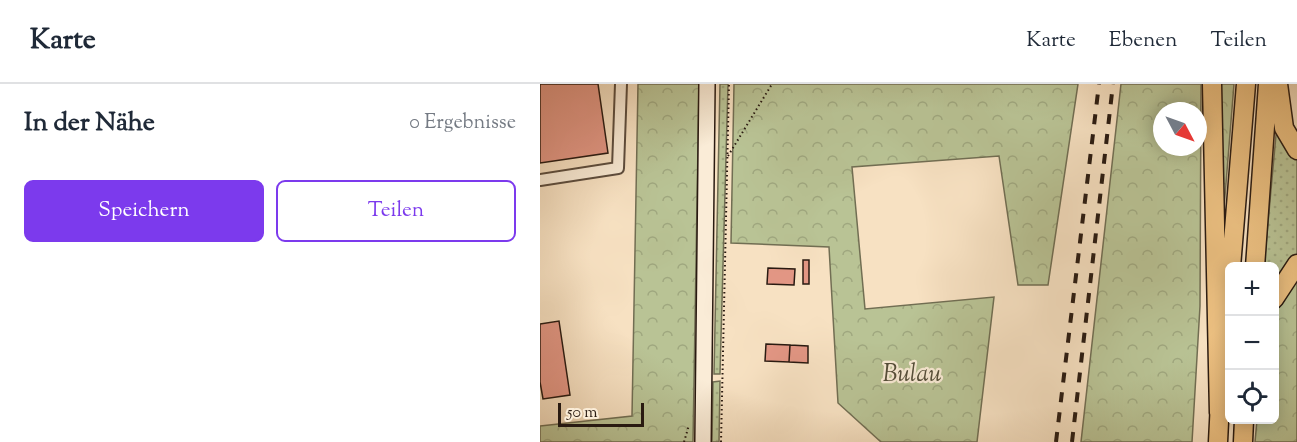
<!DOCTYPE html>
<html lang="de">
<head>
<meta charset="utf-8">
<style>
  :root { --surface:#fff; --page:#f2f2f3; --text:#1f2937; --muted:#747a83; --line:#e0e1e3; --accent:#7c3aed }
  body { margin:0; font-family:"Sorts Mill Goudy",serif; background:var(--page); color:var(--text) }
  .controls { position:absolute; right:18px; bottom:18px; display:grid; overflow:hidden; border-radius:9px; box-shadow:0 3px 15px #0003 }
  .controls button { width:54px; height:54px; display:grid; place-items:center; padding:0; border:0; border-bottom:2px solid var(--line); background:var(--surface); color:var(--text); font:30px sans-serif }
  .compass { position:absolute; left:613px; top:18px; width:54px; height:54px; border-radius:50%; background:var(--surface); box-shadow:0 3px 15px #0003; rotate:131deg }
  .scale { position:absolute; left:18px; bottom:15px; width:86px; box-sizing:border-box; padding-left:6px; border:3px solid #291a11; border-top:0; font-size:16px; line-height:21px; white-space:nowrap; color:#291a11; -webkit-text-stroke:4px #faecd7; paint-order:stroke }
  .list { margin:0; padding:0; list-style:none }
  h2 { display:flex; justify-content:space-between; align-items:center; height:78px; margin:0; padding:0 24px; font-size:26px }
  h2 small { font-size:20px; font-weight:400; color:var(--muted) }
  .actions { display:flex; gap:12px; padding:18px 24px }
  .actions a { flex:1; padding:14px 0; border:2px solid var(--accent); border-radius:9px; text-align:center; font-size:21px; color:var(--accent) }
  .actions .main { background:var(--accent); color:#fff }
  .icon { flex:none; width:33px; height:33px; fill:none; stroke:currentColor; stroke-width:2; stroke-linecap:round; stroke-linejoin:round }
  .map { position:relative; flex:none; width:757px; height:358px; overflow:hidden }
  header { display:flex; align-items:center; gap:36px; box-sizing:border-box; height:84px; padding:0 30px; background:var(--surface); border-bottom:2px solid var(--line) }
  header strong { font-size:28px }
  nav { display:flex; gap:33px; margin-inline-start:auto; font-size:21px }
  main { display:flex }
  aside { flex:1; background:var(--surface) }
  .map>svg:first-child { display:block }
</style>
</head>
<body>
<header>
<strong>Karte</strong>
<nav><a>Karte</a><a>Ebenen</a><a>Teilen</a></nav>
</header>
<main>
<aside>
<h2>In der Nähe<small>0 Ergebnisse</small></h2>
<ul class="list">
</ul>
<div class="actions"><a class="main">Speichern</a><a>Teilen</a></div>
</aside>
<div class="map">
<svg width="757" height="358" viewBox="0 0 757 358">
  <defs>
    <pattern id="grass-dots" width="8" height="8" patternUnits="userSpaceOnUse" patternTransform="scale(1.5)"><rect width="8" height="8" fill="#b9c395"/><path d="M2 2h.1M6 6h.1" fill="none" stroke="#9fa77f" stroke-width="1.8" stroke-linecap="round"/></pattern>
    <pattern id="forest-crowns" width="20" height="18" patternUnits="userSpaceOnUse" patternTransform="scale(1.5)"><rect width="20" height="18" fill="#b9c395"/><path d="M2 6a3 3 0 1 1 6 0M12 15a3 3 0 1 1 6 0" fill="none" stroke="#9fa77f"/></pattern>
  </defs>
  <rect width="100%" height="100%" fill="#f7e1c2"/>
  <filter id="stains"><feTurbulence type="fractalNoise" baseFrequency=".00333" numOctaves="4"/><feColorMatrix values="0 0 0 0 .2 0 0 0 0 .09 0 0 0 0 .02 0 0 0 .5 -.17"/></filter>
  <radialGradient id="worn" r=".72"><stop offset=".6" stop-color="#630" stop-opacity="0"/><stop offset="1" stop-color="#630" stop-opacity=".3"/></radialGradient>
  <path fill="url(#grass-dots)" stroke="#716e53" stroke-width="1.5" d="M 180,0 L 188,0 L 180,290 L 174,290 Z
    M 737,40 L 757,75 L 757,172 L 735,203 L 734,183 L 724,183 Z
    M 180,297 L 179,358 L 172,358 L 173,298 Z"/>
  <path fill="url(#forest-crowns)" stroke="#716e53" stroke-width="1.5" fill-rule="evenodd" d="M 98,0 L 159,0 L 153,358 L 0,358 L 0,342 L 92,332 Z
    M 194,0 L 538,0 L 508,201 L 478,201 L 459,72 L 312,83 L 325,225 L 454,213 L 437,358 L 341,358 L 298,319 L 289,163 L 191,159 Z
    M 581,0 L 661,0 L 660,222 L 652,358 L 541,358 ZM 622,27 L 658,27 L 658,63 L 622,63 Z
    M 678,0 L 694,0 L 682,149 Z
    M 757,189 L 757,358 L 715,358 L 717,336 L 734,336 L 735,225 Z"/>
  <path fill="#e29684" stroke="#291a11" stroke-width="1.5" d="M 0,0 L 58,0 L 68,69 L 0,79 Z
    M 263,176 L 269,176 L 269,200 L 263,200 Z
    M 228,184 L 255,185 L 254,201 L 227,200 Z
    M 19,237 L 30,311 L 3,315 L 0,298 L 0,240 Z
    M 226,260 L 250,261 L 249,278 L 225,277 Z
    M 250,261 L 268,262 L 268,279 L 249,278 Z"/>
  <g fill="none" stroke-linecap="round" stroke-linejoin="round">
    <defs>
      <path id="minor" d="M 0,96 L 78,84 L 81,0"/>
      <path id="secondary" d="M 163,358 L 167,0"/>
      <path id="trunk" d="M 672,0 L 679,329
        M 738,0 L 744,44 L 757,66
        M 691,183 L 706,0
        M 715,183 L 728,0
        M 734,215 L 757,180
        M 678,358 L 680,318
        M 703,358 L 704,336"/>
    </defs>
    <use href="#minor" stroke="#5c4c3d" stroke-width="14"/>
    <use href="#secondary" stroke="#291a11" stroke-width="18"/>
    <use href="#trunk" stroke="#291a11" stroke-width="21"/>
    <path stroke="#291a11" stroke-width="2" stroke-dasharray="1.5 3" stroke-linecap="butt" d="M 188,72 L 232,0
      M 144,358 L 149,341
      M 181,358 L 189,0"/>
    <use href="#minor" stroke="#faecd7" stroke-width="10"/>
    <use href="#secondary" stroke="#faecd7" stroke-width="15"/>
    <use href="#trunk" stroke="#ecc081" stroke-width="18"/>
    <path stroke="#291a11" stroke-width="4" stroke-dasharray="10 10" stroke-linecap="butt" d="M 516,358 L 559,0
      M 532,358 L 573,0"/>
  </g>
  <g text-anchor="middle" stroke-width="4.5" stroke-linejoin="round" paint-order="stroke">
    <g font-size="24" font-style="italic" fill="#544d39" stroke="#faecd7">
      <text x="372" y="297">Bulau</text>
    </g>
  </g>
  <rect width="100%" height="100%" filter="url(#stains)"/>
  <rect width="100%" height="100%" fill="url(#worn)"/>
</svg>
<div class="controls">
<button>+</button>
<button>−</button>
<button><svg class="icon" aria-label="locate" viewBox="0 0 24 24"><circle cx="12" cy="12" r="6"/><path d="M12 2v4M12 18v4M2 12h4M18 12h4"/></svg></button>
</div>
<svg class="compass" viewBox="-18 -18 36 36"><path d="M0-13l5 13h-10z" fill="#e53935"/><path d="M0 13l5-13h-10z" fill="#747a83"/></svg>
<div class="scale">50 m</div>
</div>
</main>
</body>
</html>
